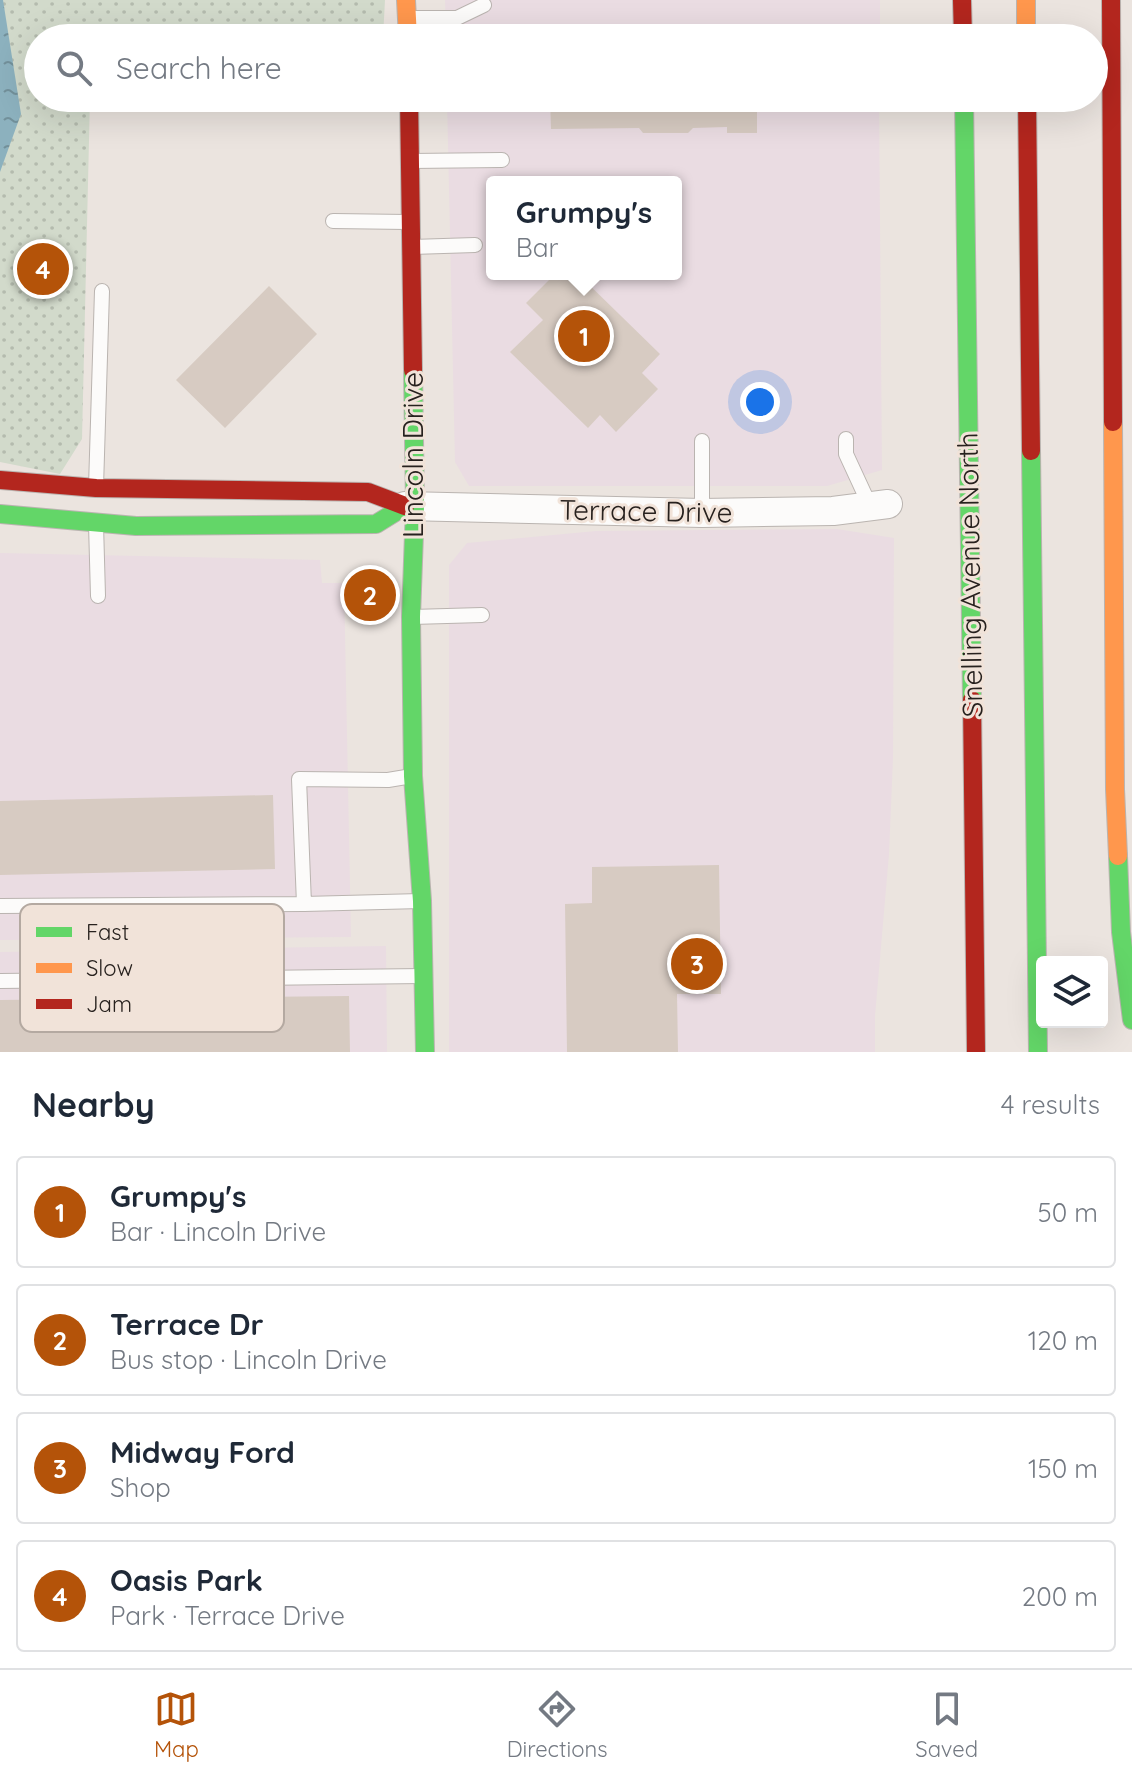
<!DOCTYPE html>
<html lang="en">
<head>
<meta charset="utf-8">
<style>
  :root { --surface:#fff; --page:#f6f6f7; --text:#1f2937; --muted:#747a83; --line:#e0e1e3; --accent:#b45309 }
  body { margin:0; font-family:Quicksand,sans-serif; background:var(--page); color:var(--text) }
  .controls { position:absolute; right:24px; bottom:24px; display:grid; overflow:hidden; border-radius:8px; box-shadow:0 8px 32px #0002 }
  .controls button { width:72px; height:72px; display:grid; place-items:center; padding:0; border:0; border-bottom:2px solid var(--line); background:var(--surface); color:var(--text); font:40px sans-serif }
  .you { position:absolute; left:760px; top:402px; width:28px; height:28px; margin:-20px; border:6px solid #fff; border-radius:50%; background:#1a73e8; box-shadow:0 0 0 12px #1a73e833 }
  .badge { display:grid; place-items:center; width:52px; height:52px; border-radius:50%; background:var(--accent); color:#fff; font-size:26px; font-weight:700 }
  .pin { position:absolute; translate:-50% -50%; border:4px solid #fff; box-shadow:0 2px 8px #0006 }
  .popup { position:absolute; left:486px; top:176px; width:196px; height:104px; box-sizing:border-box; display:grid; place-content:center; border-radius:8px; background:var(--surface); filter:drop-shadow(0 2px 6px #0005); font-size:26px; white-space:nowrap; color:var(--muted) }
  .popup b { font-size:30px; color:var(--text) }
  .popup::after { content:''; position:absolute; left:50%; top:100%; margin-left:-16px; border:16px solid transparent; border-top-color:var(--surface) }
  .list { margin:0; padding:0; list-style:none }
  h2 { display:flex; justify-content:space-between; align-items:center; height:104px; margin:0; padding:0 32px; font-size:34px }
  h2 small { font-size:26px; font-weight:400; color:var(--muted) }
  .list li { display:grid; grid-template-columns:52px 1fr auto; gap:24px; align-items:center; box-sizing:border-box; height:112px; margin:0 16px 16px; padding:0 16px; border:2px solid var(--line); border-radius:8px }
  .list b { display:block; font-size:30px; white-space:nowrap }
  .list p { margin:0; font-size:26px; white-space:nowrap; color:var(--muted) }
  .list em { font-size:26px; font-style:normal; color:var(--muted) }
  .icon { flex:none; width:44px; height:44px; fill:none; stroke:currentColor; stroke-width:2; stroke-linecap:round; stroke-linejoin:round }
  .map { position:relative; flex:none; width:1132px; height:1052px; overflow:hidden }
  .search { position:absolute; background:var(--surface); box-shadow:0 8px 32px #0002; left:24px; right:24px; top:24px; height:88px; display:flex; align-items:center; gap:20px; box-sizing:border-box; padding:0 28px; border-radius:44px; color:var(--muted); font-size:30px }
  .sheet { height:616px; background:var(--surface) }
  nav { display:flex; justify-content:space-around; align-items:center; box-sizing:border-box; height:112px; border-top:2px solid var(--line); background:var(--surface); font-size:22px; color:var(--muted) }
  nav a { display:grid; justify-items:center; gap:4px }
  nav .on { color:var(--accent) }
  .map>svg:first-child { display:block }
</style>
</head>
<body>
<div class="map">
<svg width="1132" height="1052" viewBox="0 0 1132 1052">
  <defs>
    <pattern id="park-dots" width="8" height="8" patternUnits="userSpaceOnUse" patternTransform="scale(2)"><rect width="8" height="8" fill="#d2dacb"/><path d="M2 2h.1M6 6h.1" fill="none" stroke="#b4bbae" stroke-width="1.8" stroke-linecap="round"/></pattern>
    <pattern id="water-ripples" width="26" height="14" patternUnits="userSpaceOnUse" patternTransform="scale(2)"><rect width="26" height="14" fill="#8cb1be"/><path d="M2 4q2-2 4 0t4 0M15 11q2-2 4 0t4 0" fill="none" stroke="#72909a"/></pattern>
  </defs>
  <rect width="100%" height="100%" fill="#ebe4df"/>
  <path fill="#eadce2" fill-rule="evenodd" d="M 445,0 L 880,0 L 880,38 L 446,38 Z
    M 447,98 L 879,98 L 882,470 L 827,486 L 469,486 L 455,462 ZM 492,182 L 676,182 L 676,274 L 492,274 Z
    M 837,529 L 894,538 L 893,758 L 889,854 L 875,1016 L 875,1052 L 449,1052 L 449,565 L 467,543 L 596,531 Z
    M 0,553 L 320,560 L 322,583 L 344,583 L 351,937 L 0,940 Z
    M 386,946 L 387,1052 L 0,1052 L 0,952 Z"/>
  <path fill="url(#park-dots)" d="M 0,0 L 385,0 L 383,38 L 38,38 L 38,98 L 90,98 L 82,439 L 60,474 L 0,462 Z"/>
  <path fill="url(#water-ripples)" d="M 0,0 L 3,0 L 21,114 L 0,172 Z"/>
  <path fill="#d7cbc2" d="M 550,98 L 757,98 L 757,133 L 727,133 L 727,127 L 693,128 L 688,133 L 643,133 L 639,128 L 551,129 Z
    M 555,274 L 578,274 L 660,354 L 642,373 L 658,389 L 616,432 L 600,415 L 588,428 L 510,352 L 543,320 L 526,303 Z
    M 269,286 L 317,334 L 225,428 L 176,380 Z
    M 273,795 L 275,869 L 0,875 L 0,801 Z
    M 719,865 L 721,994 L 677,994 L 678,1052 L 567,1052 L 565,904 L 592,903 L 592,867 Z
    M 349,996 L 350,1052 L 0,1052 L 0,1000 Z"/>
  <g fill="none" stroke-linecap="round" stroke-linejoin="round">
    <defs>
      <path id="lane" d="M 411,18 L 457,18 L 484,5
        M 411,161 L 502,160
        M 333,221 L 407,222
        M 412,247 L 475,245
        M 846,439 L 846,454 L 870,506
        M 702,441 L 702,513
        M 96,487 L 102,291
        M 96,524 L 98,596
        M 412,617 L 482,615
        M 412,776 L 388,780 L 299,779 L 304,904 L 421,901
        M 0,906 L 304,904
        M 0,981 L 423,976"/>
      <path id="street" d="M 405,506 L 702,513 L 833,511 L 888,504"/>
      <path id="fast" d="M 964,98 L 972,700
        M 413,370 L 415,506 L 411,617 L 413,776 L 422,901 L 425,1052
        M 1031,451 L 1038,1052
        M 0,514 L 136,526 L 376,524 L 405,506
        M 1118,856 L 1121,932 L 1132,1020"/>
      <path id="slow" d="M 406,0 L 408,38
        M 1026,0 L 1026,38
        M 1113,422 L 1115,789 L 1118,856"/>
      <path id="jam" d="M 962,0 L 963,38
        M 1111,0 L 1113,422
        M 409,98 L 413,370
        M 1027,98 L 1031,451
        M 0,480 L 96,488 L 368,492 L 405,506
        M 972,700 L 976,1052"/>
    </defs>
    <use href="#lane" stroke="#bab4b0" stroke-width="16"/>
    <use href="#street" stroke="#bab4b0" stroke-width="30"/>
    <use href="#fast" stroke="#bab4b0" stroke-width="20"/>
    <use href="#slow" stroke="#bab4b0" stroke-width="20"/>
    <use href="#jam" stroke="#bab4b0" stroke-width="20"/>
    <use href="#lane" stroke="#fcfbfa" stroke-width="14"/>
    <use href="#street" stroke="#fcfbfa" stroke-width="28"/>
    <use href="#fast" stroke="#63d668" stroke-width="18"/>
    <use href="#slow" stroke="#ff974d" stroke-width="18"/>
    <use href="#jam" stroke="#b3261e" stroke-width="18"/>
  </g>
  <g text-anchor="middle" stroke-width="6" stroke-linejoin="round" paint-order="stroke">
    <g font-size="28" fill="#27211e" stroke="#f1e3d9">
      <text transform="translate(413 455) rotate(-90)" y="10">Lincoln Drive</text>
      <text transform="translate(646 511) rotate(1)" y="10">Terrace Drive</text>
      <text transform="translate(970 575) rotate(-91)" y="10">Snelling Avenue North</text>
    </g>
  </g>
  <rect x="20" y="904" width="264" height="128" rx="12" fill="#f1e3d9" stroke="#b4a9a1" stroke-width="2"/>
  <rect x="36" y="927" width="36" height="10" fill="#63d668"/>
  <rect x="36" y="963" width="36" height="10" fill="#ff974d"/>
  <rect x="36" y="999" width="36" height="10" fill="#b3261e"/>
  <g font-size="22" fill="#27211e">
    <text x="86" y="940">Fast</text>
    <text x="86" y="976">Slow</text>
    <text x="86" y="1012">Jam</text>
  </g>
</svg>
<div class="controls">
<button><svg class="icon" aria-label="layers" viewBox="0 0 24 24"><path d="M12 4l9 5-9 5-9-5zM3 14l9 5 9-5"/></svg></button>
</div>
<div class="you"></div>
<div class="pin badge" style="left:584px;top:336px">1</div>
<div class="popup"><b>Grumpy's</b>Bar</div>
<div class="pin badge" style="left:370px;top:595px">2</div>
<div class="pin badge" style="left:697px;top:964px">3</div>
<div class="pin badge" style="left:43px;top:269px">4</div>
<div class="search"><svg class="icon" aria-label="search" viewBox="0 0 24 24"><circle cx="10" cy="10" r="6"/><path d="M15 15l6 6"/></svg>Search here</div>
</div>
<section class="sheet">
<h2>Nearby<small>4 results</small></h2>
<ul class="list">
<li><span class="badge">1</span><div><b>Grumpy's</b><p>Bar · Lincoln Drive</p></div><em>50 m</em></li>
<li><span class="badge">2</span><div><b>Terrace Dr</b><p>Bus stop · Lincoln Drive</p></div><em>120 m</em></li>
<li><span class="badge">3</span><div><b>Midway Ford</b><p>Shop</p></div><em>150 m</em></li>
<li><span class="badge">4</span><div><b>Oasis Park</b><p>Park · Terrace Drive</p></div><em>200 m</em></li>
</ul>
</section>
<nav>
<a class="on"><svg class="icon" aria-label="map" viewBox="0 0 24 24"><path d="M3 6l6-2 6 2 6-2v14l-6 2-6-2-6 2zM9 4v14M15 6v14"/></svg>Map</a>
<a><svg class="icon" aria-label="directions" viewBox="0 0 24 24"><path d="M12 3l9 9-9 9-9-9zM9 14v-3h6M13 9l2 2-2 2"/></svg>Directions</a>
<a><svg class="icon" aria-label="saved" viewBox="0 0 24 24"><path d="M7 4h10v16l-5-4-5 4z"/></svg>Saved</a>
</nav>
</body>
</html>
